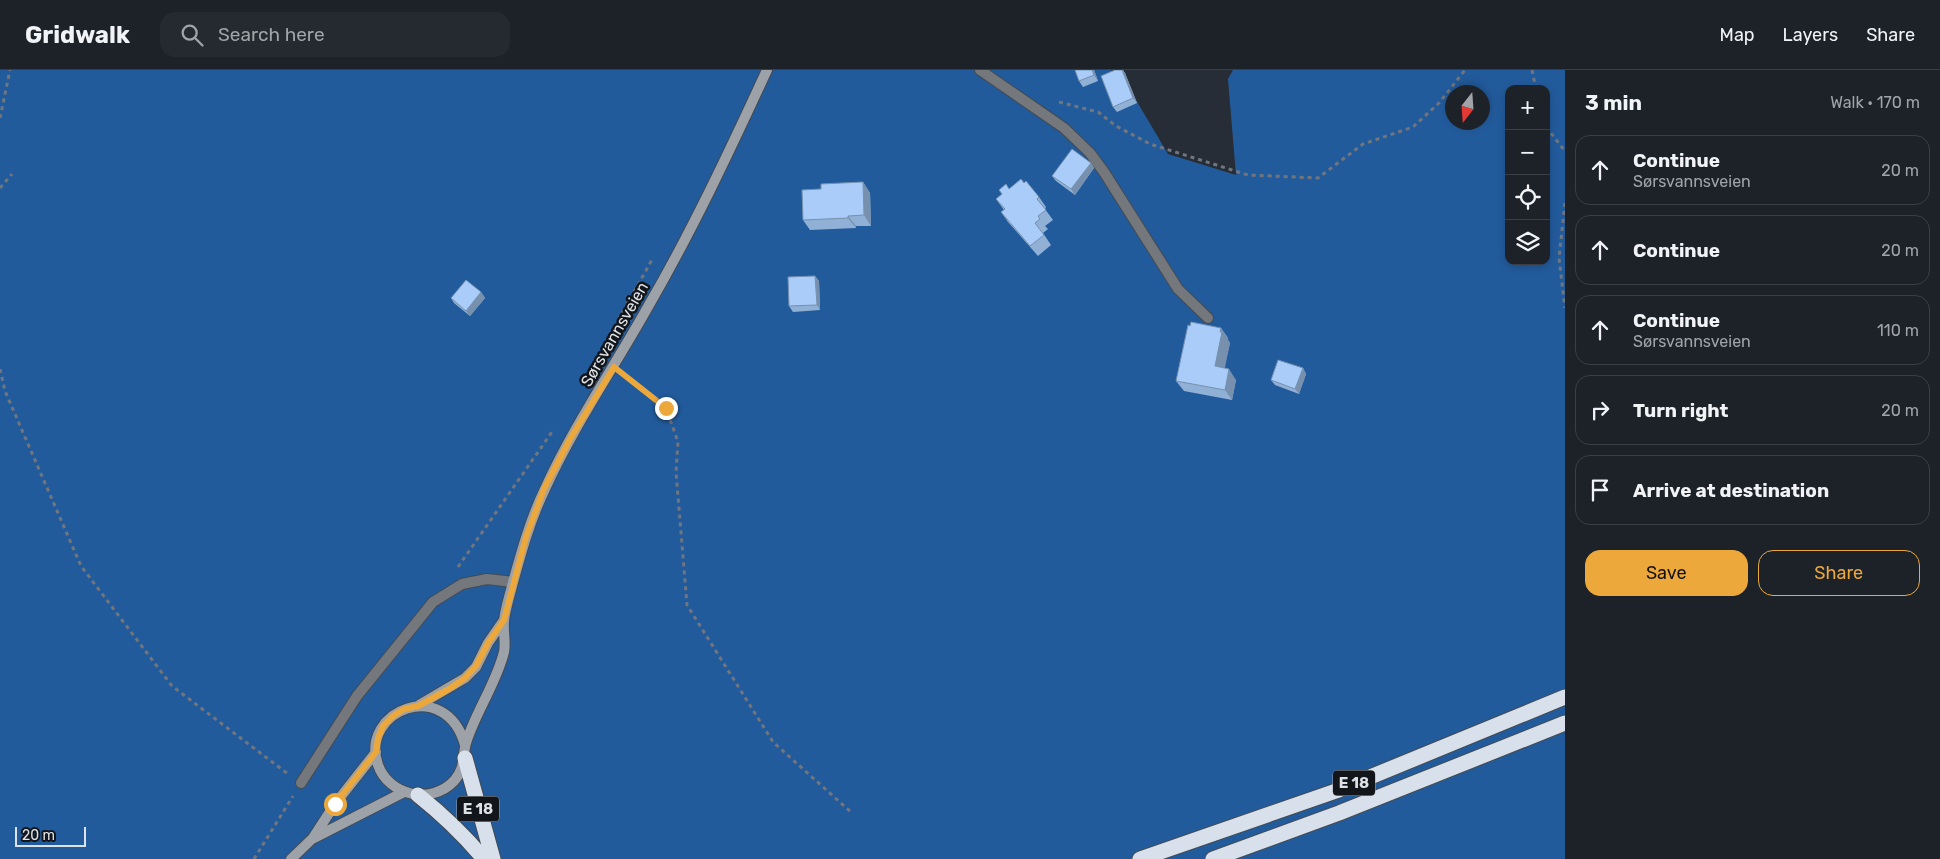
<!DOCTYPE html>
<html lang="en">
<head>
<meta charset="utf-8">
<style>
  :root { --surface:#1d2228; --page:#252a30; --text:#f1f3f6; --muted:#a0a4a8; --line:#3b3f45; --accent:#eda83c }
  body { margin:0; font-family:Rubik,sans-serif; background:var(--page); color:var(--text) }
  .controls { position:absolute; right:15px; top:15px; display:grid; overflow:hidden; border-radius:10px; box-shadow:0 2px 8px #0003 }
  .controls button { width:45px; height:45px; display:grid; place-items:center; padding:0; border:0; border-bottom:1px solid var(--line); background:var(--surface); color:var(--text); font:25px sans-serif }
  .compass { position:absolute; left:1445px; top:15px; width:45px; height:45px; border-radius:50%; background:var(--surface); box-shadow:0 2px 8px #0003; rotate:197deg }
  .scale { position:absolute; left:15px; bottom:12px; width:71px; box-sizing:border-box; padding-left:5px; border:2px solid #dde2e7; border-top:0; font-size:14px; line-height:18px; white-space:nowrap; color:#dde2e7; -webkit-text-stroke:4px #121519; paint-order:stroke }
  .stop { position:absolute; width:15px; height:15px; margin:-11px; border:4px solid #eda83c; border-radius:50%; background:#fff }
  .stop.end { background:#eda83c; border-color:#fff; box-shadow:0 1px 5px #0008 }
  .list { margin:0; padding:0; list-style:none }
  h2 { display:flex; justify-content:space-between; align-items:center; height:65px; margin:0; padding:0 20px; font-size:21px }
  h2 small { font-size:16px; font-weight:400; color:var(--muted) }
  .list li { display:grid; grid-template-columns:32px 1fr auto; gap:15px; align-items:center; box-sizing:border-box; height:70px; margin:0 10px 10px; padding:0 10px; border:1px solid var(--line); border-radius:15px }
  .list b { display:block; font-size:19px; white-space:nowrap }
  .list p { margin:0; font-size:16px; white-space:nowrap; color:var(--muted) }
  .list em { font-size:16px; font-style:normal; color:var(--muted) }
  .actions { display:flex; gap:10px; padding:15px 20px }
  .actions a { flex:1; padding:11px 0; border:1px solid var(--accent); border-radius:15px; text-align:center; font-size:18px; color:var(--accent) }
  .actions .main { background:var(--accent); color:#111 }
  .icon { flex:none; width:28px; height:28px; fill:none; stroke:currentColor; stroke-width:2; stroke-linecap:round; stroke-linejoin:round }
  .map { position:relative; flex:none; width:1565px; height:789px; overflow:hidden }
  header { display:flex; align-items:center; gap:30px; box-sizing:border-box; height:70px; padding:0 25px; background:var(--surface); border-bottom:1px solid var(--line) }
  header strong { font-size:24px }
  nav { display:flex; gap:28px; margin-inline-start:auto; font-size:18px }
  .search { width:350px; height:45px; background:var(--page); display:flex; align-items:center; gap:12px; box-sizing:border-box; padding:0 18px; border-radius:15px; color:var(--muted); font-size:19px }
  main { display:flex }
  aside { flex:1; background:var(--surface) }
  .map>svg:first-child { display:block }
</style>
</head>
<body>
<header>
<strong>Gridwalk</strong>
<div class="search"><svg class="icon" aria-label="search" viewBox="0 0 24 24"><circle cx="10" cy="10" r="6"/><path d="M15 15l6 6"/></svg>Search here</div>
<nav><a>Map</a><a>Layers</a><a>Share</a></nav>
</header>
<main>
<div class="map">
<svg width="1565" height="789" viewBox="0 0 1565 789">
  <rect width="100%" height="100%" fill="#272d36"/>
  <path fill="#225b9c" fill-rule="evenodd" d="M 0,0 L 1111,0 L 1136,30 L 1168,84 L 1236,105 L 1228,9 L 1233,0 L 1565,0 L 1565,789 L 0,789 ZM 1509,19 L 1546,19 L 1546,191 L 1509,191 ZM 1452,22 L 1482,22 L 1482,52 L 1452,52 Z"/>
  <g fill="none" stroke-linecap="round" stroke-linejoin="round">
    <defs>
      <path id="lane" d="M 301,713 L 357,626 L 433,532 L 462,514 L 487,509 L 513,512"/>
      <path id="street" d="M 980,0 L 1064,58 L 1090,83 L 1104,102 L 1178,219 L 1208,248"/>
      <path id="secondary" d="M 419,635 L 465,608 L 476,597 L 488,573 L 504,550
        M 465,675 C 446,606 359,640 378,695 C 389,726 431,735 454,711 C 466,697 462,687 466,673 C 476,641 496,614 504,582 C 506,572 503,562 504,551 C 505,540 509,528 512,516 C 521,483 530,450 545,419 C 574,355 615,296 649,235 C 693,159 730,80 767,0
        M 314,768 L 404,722
        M 291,789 L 313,768 L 335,734 L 376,682"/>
      <path id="highway" d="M 465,688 L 493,789
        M 418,725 C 443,745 464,765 484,789
        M 1140,789 L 1336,721 L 1565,627
        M 1213,789 L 1339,743 L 1565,653"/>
    </defs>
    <use href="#lane" stroke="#444a52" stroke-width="12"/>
    <use href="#street" stroke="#444a52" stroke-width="12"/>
    <use href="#secondary" stroke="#444a52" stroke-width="12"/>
    <use href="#highway" stroke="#444a52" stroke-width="17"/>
    <path stroke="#71767e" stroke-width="3" stroke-dasharray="4 4" stroke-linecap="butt" d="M 1532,0 L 1536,19
      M 1059,32 L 1098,42 L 1116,56 L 1150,74 L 1248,105 L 1318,108 L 1363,74 L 1413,57 L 1439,33 L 1465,0
      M 0,48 L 10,0
      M 1546,57 L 1565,81
      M 0,118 L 12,104
      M 1565,133 L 1559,188 L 1565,238
      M 618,250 L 653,188
      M 0,299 L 5,321 L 81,496 L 172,616 L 288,704
      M 626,306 L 666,338 L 678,372 L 676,402 L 687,535 L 773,672 L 852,743
      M 458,497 L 554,359
      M 254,789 L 293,726"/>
    <use href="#lane" stroke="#74787c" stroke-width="10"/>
    <use href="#street" stroke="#74787c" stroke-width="10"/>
    <use href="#secondary" stroke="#9da2a9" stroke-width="10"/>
    <use href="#highway" stroke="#d8e1eb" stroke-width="15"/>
  </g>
  <path fill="#91b0d5" d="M 1075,0 L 1094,0 L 1098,11 L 1083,17 L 1079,11 Z
    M 1115,0 L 1123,0 L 1125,3 L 1137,33 L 1117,42 L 1113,37 Z
    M 1091,93 L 1094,98 L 1075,125 L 1056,111 L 1052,106 Z
    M 863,112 L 870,123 L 871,156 L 856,156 L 856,158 L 810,160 L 803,150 L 821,119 Z
    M 1009,119 L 1039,127 L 1046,137 L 1045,139 L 1053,150 L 1045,156 L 1048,159 L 1043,163 L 1051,175 L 1038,186 L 1008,152 L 1001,142 L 1004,140 L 996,129 Z
    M 815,206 L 819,211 L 820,240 L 793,242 L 789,236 Z
    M 481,222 L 485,228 L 470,246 L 454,233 L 451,228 Z
    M 1221,258 L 1228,268 L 1228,270 L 1230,273 L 1224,298 L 1236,310 L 1232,330 L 1184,321 L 1176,311 Z
    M 1303,298 L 1306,304 L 1299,324 L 1275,315 L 1271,310 Z"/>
  <path fill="#7690ae" d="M 1092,0 L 1094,0 L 1098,11 L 1094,5 Z
    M 1122,0 L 1125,3 L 1137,33 L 1133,28 Z
    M 1091,93 L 1094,98 L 1075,125 L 1071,119 Z
    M 863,112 L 870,123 L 871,156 L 864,145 Z
    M 848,146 L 856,156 L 856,158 L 848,148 Z
    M 815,206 L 819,211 L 820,240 L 817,235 Z
    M 481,222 L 485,228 L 470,246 L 466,241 Z
    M 1221,258 L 1228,268 L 1228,270 L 1230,273 L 1223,307 L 1215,296 Z
    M 1303,298 L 1306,304 L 1299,324 L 1295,319 Z
    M 1229,299 L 1236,310 L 1232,330 L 1225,320 Z"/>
  <path fill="#a9cdf8" stroke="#7690ae" d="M 1075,0 L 1092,0 L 1094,5 L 1079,11 Z
    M 1115,0 L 1122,0 L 1133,28 L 1113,37 L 1101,6 Z
    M 1072,79 L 1091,93 L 1071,119 L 1052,106 Z
    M 1021,109 L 1024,113 L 1026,111 L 1039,127 L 1037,129 L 1046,140 L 1038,146 L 1040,149 L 1035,153 L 1044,165 L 1030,176 L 1001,142 L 1005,139 L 996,129 L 1002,124 L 999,120 L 1006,114 L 1009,119 Z
    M 863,112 L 864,145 L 848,146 L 848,148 L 803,150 L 802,120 L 821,119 L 821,114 Z
    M 815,206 L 817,235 L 789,236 L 788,207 Z
    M 466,210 L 481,222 L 466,241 L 451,228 Z
    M 1191,252 L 1221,258 L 1220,262 L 1222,262 L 1215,296 L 1229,299 L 1225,320 L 1176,311 L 1188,255 L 1190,256 Z
    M 1278,290 L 1303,298 L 1295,319 L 1271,310 Z"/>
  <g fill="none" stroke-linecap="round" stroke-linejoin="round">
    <path stroke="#eda83c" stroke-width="6" d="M 335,734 L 376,682 L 378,668 L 383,656 L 393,646 L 404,639 L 418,636 L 449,619 L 465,608 L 476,596 L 488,573 L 504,550 L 526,467 L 544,419 L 570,369 L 614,297 L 666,338"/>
  </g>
  <g text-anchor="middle" stroke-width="5" stroke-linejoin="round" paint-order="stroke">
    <g fill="#121519" stroke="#a0a4a9" stroke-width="1">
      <rect x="1333" y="700.5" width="42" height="25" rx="4"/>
      <rect x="457" y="726.5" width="42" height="25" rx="4"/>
    </g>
    <g font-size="15" font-weight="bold" fill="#dde2e7">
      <text x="1354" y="718">E 18</text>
      <text x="478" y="744">E 18</text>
    </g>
    <g font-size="16" fill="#dde2e7" stroke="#121519">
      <text transform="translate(614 264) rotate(-60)" y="6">Sørsvannsveien</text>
    </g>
  </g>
</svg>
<div class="controls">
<button>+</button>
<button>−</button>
<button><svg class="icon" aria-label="locate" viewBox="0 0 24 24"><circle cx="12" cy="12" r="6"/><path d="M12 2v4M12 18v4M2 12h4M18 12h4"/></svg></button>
<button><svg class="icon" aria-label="layers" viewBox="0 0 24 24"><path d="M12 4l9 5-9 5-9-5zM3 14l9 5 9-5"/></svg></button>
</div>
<svg class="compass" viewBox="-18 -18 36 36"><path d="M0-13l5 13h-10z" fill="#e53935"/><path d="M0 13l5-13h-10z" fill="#a0a4a8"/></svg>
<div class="scale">20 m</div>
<div class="stop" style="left:335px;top:734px"></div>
<div class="stop end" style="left:666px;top:338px"></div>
</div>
<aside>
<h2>3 min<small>Walk · 170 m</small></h2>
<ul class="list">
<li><svg class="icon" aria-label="ahead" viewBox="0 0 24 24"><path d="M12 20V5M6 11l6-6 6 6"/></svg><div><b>Continue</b><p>Sørsvannsveien</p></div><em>20 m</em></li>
<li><svg class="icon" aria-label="ahead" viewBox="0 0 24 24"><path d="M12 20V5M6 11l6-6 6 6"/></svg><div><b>Continue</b></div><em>20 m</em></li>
<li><svg class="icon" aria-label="ahead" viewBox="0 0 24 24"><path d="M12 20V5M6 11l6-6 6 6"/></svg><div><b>Continue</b><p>Sørsvannsveien</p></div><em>110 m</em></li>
<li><svg class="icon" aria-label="right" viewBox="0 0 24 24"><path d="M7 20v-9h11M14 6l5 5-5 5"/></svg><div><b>Turn right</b></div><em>20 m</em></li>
<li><svg class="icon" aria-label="arrive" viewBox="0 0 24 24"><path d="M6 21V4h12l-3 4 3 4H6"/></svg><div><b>Arrive at destination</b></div></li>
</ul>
<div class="actions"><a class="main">Save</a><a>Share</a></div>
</aside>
</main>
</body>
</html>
